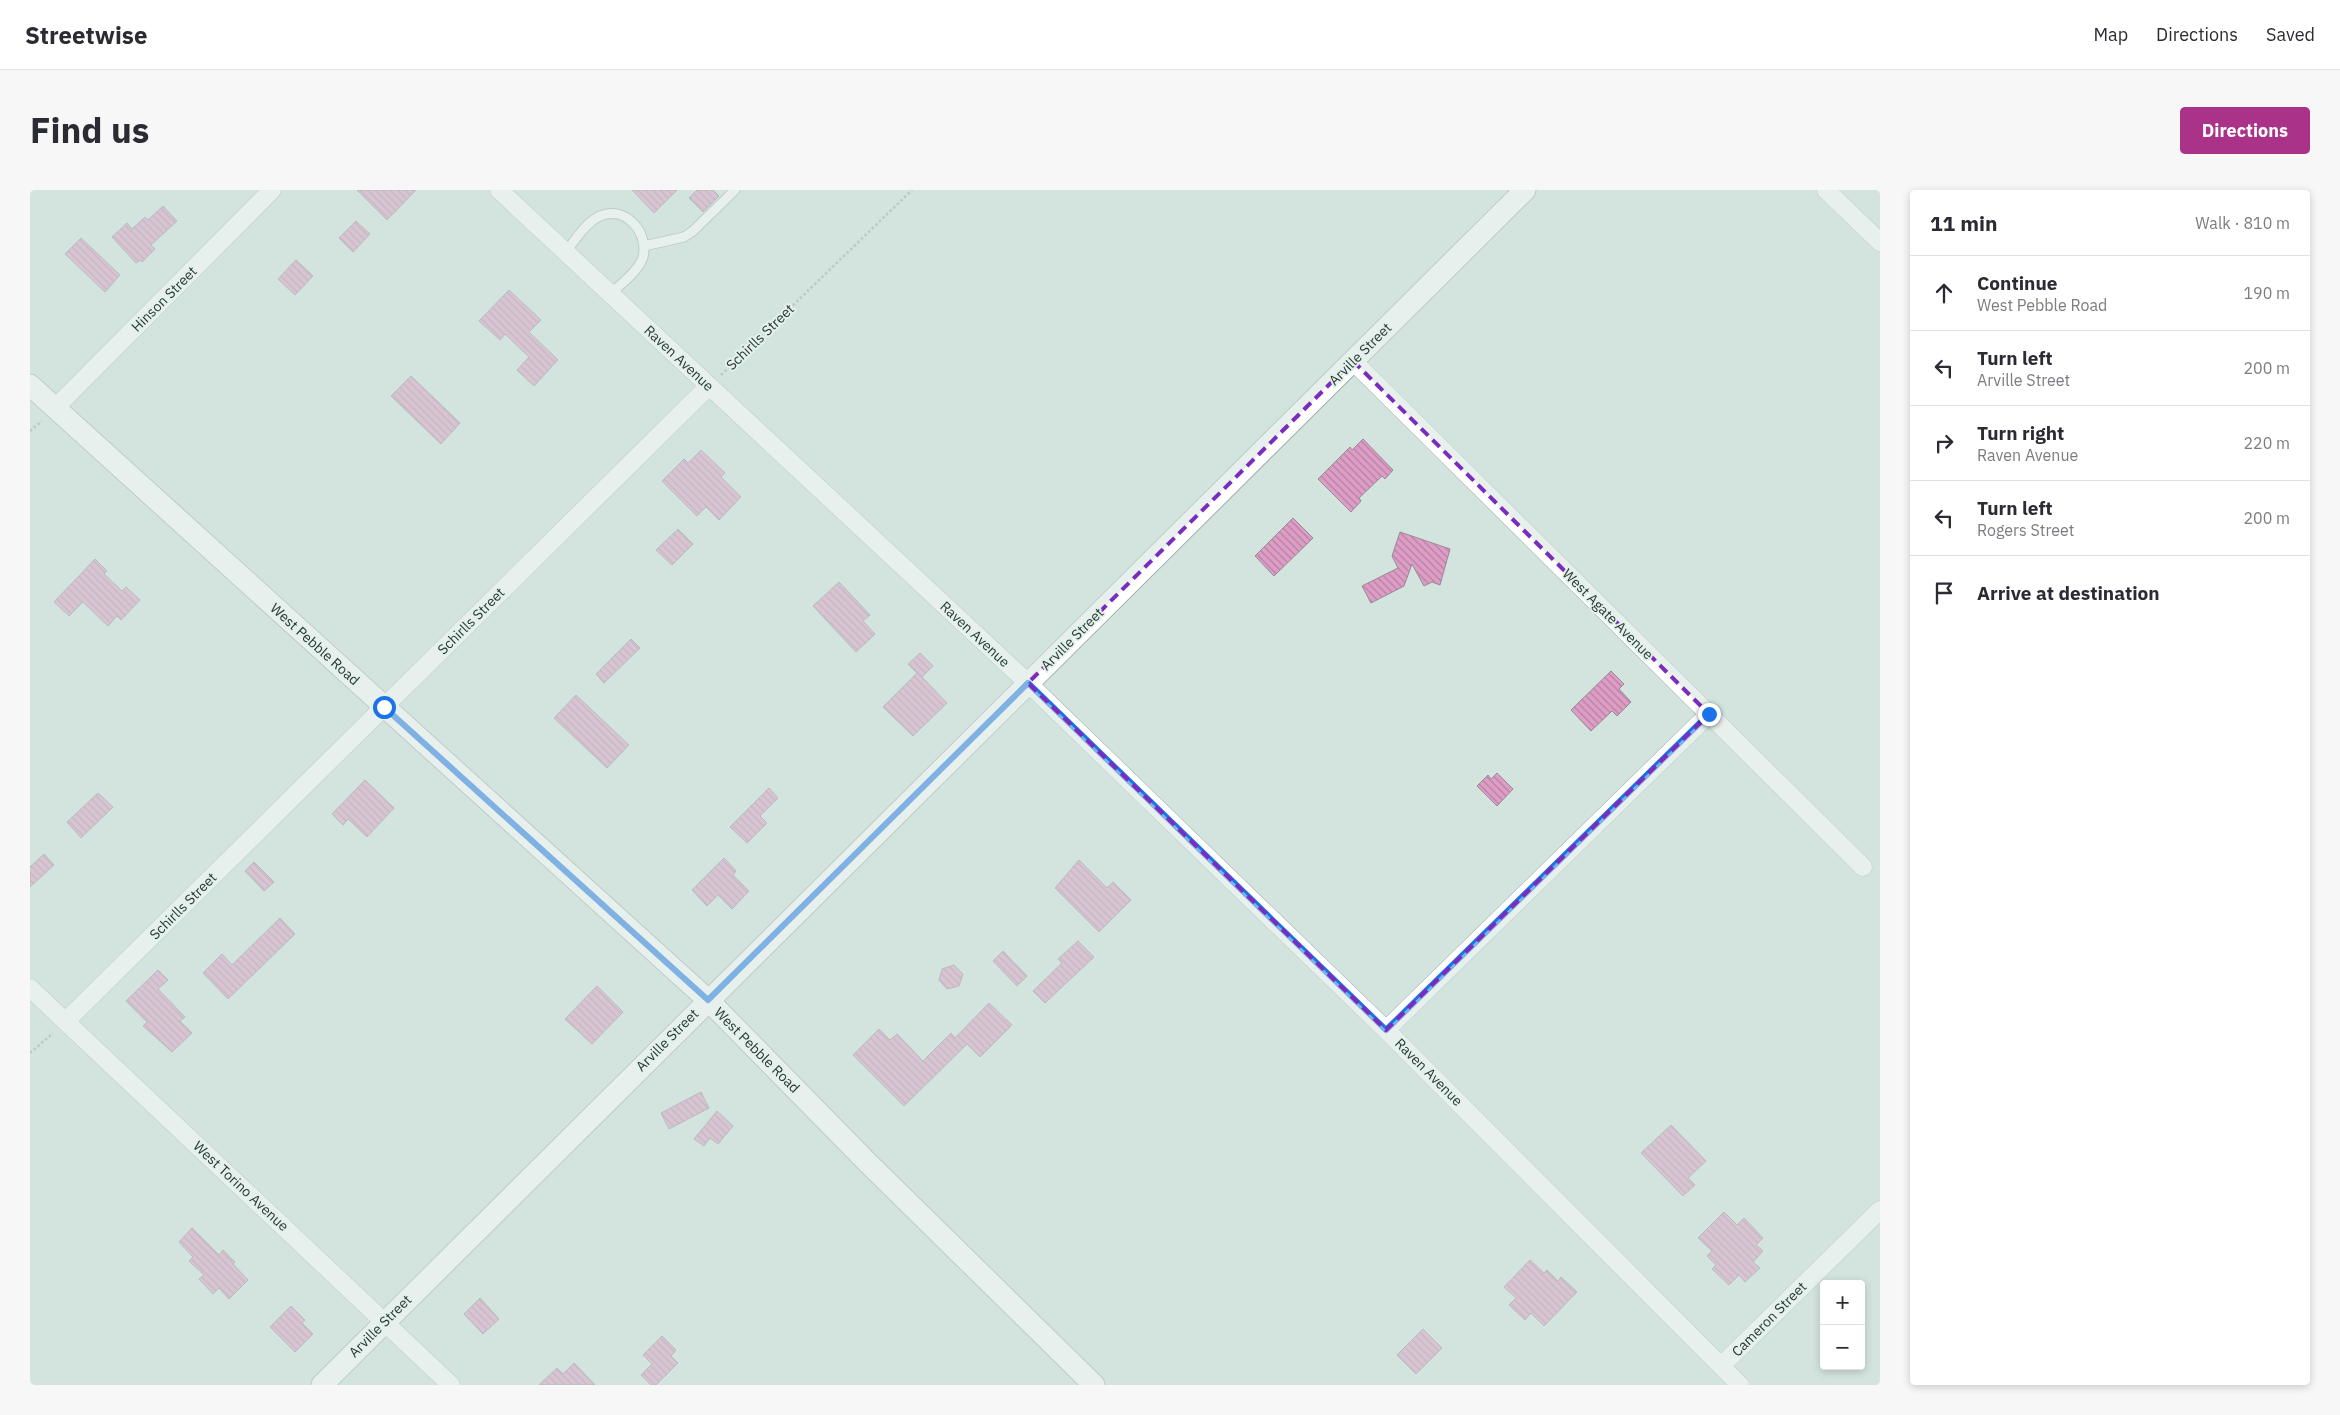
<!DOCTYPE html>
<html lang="en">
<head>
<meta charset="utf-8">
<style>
  :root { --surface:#fff; --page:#f7f7f7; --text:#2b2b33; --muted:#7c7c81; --line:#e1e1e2; --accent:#aa3289 }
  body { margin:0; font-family:"IBM Plex Sans",sans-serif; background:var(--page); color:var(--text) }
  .controls { position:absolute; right:15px; bottom:15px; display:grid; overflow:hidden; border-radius:5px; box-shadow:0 2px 8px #0003 }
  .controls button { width:45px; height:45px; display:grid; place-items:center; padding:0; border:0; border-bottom:1px solid var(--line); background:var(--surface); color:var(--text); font:25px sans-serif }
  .stop { position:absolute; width:15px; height:15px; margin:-11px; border:4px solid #1a73e8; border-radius:50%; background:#fff }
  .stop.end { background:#1a73e8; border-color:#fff; box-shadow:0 1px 5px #0008 }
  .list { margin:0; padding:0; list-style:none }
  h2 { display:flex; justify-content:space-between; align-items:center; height:65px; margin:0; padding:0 20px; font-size:21px }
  h2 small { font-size:16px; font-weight:400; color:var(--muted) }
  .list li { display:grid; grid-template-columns:32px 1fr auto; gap:15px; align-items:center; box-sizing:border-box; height:75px; padding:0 20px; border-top:1px solid var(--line) }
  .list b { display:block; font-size:19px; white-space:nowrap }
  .list p { margin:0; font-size:16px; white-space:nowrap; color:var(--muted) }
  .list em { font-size:16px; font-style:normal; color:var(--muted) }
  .icon { flex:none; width:28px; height:28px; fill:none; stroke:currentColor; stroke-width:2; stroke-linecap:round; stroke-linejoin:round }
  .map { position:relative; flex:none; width:1850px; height:1195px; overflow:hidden; border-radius:5px }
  header { display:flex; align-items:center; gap:30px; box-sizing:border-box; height:70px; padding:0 25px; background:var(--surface); border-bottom:1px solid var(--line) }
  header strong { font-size:24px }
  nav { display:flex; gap:28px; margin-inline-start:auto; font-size:18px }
  .intro { display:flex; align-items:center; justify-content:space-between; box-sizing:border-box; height:120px; padding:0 30px }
  h1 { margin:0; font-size:35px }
  .button { padding:12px 22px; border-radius:5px; background:var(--accent); color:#fff; font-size:18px; font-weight:700 }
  main { display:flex; gap:30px; padding:0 30px }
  aside { flex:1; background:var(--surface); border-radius:5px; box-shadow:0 2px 8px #0003 }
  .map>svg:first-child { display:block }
</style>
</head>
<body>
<header>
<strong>Streetwise</strong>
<nav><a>Map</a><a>Directions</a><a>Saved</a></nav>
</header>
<div class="intro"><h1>Find us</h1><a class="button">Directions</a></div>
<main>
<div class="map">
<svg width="1850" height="1195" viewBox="0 0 1850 1195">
  <defs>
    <pattern id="building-back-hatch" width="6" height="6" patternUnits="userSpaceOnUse" patternTransform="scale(1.25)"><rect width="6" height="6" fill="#de9dc6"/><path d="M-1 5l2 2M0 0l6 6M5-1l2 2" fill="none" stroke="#b481a1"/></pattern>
  </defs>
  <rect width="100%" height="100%" fill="#d3e4df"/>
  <path fill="url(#building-back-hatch)" stroke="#978b92" d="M 327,0 L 386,0 L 357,30 Z
    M 602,0 L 647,0 L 624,23 Z
    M 667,0 L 683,0 L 689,6 L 673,22 L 659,8 Z
    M 133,16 L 147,31 L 121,55 L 125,59 L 112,72 L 110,70 L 106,73 L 82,47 L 97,33 L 102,39 L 115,27 L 118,30 Z
    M 326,31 L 340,44 L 323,62 L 309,48 Z
    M 51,48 L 90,85 L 75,102 L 35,64 Z
    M 266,70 L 283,86 L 265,105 L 248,89 Z
    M 479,100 L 511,130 L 499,142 L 528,170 L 504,196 L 487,180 L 499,167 L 475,144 L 470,150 L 449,131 Z
    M 381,186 L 430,233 L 411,254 L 361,206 Z
    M 1333,249 L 1363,280 L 1355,289 L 1352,286 L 1329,308 L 1331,311 L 1321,322 L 1288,289 L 1320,257 L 1322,260 Z
    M 671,260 L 695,283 L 691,287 L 711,307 L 689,330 L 676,317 L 667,326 L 632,291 L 654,269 L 658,273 Z
    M 1263,328 L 1283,348 L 1244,386 L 1225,366 Z
    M 648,339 L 663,354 L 642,375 L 626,360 Z
    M 1370,342 L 1420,359 L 1410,395 L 1402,392 L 1394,396 L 1382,374 L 1374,396 L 1341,413 L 1332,396 L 1368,378 L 1362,366 Z
    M 65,369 L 77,381 L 74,384 L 92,401 L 96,397 L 110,410 L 91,430 L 87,426 L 78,436 L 53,412 L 39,426 L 24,412 Z
    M 809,392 L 840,425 L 833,431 L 845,444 L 826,462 L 783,416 Z
    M 601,449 L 610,458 L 574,493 L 566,484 Z
    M 890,463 L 903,476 L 892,487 L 917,513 L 883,546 L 853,517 L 887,483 L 878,474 Z
    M 1581,481 L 1594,494 L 1589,499 L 1601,512 L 1587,526 L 1582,521 L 1561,541 L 1541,520 Z
    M 546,505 L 599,555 L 577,578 L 524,528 Z
    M 1467,583 L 1483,599 L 1467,616 L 1447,596 L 1458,585 L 1461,589 Z
    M 335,590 L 364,618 L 337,647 L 318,629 L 313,635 L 302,624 Z
    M 739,598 L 748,608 L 730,626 L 737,633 L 717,653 L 700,637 Z
    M 68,603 L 83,617 L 51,648 L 37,632 Z
    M 14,664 L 24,675 L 0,697 L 0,677 Z
    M 694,668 L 706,681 L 703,685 L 719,701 L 702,719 L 688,705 L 677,716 L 662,700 Z
    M 1049,670 L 1077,698 L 1083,692 L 1101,710 L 1069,742 L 1025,698 Z
    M 224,672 L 244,692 L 234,701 L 215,681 Z
    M 250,728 L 265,744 L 198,809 L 173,783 L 192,764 L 202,775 Z
    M 1048,751 L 1064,767 L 1015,813 L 1003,801 L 1032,773 L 1028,769 Z
    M 973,761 L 997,786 L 987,796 L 963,771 Z
    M 924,775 L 933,784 L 929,796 L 917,799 L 909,790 L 912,779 Z
    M 128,780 L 138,790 L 128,799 L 155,827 L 150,831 L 162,843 L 142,862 L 113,836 L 117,832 L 96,811 Z
    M 567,796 L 593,822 L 562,854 L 535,829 Z
    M 959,813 L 982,835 L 950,867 L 937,854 L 874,916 L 823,865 L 849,839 L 860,850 L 867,844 L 893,871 L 921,843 L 925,848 Z
    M 671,902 L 679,918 L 639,939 L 631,923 Z
    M 687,921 L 703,936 L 688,954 L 680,948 L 674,956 L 664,949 Z
    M 1641,935 L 1676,971 L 1658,988 L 1665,995 L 1653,1006 L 1611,963 Z
    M 1694,1022 L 1707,1035 L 1714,1028 L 1733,1048 L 1726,1055 L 1733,1061 L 1723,1072 L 1730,1078 L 1715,1092 L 1709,1085 L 1699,1095 L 1682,1079 L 1686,1075 L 1677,1066 L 1682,1061 L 1668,1048 Z
    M 162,1038 L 189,1065 L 193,1060 L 205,1072 L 203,1074 L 218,1090 L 199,1109 L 189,1098 L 183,1104 L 169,1089 L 174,1085 L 159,1071 L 163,1067 L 149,1052 Z
    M 1500,1070 L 1514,1083 L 1517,1080 L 1528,1091 L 1531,1087 L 1547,1102 L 1514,1136 L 1501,1123 L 1495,1130 L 1479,1115 L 1486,1108 L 1474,1097 Z
    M 450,1108 L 469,1129 L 453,1144 L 434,1124 Z
    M 261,1116 L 275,1130 L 272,1133 L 283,1144 L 265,1162 L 240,1137 Z
    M 1393,1139 L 1412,1158 L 1386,1184 L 1367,1165 Z
    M 632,1146 L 646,1160 L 641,1166 L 648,1173 L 626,1195 L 621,1195 L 611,1185 L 622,1174 L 613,1165 Z
    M 544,1173 L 565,1195 L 509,1195 L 527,1178 L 533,1184 Z"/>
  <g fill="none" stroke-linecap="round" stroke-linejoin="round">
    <defs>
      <path id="service" d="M 614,56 L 654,47 L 663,41 L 705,0
        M 535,62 C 545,51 556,32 570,26 C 595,15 619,42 613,67 C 608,82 591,94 580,104"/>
      <path id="minor" d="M 469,0 L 998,493 L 1356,840 L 1710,1195
        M 1796,0 L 1850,52
        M 1323,171 L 1833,677
        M 25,218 L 242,0
        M 0,798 L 421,1195
        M 36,831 L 679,196
        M 1356,840 L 1679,524
        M 1691,1176 L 1850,1020"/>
      <path id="tertiary" d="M 0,195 L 678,810 L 838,973 L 1064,1195
        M 292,1195 L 1495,0"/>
    </defs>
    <use href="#service" stroke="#a0b0ab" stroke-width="11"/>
    <use href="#minor" stroke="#a0b0ab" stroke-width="19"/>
    <use href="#tertiary" stroke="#a0b0ab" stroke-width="23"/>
    <path stroke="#9caaa6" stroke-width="2.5" stroke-dasharray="2.5 2.5" stroke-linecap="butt" d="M 691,185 L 882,0
      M 0,241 L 12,231
      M 0,863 L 23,843"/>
    <use href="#service" stroke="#fff" stroke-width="9"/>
    <use href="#minor" stroke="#fff" stroke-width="18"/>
    <use href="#tertiary" stroke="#fff" stroke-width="21"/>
  </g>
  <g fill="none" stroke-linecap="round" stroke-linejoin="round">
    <path stroke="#1a73e8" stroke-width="6" d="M 354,517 L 678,810 L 998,493 L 1356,840 L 1679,524"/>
  </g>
  <path d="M0 0H1850V1195H0ZM 1323,171 L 1679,524 L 1356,840 L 998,493 Z" fill="#d3e4df" fill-opacity=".55" fill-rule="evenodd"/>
  <path fill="none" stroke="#7b2cbf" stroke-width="4" stroke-dasharray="10 6" stroke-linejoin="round" d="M 1323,171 L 1679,524 L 1356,840 L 998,493 Z"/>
  <g text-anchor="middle" stroke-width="4" stroke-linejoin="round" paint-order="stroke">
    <g font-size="14" fill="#2e3533" stroke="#e1f1ec">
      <text transform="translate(134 109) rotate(-45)" y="5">Hinson Street</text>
      <text transform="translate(730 147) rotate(-44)" y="5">Schirlls Street</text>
      <text transform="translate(1330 164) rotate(-45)" y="5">Arville Street</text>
      <text transform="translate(649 168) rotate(43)" y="5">Raven Avenue</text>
      <text transform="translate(1578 424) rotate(45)" y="5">West Agate Avenue</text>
      <text transform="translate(441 431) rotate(-45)" y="5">Schirlls Street</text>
      <text transform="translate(945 444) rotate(43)" y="5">Raven Avenue</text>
      <text transform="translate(1042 449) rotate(-45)" y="5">Arville Street</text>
      <text transform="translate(285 454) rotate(42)" y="5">West Pebble Road</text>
      <text transform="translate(153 716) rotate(-45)" y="5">Schirlls Street</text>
      <text transform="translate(637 850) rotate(-45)" y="5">Arville Street</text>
      <text transform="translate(727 860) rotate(45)" y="5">West Pebble Road</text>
      <text transform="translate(1399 882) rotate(45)" y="5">Raven Avenue</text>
      <text transform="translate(211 996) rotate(43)" y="5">West Torino Avenue</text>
      <text transform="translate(1739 1129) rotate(-45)" y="5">Cameron Street</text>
      <text transform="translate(350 1136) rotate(-45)" y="5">Arville Street</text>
    </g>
  </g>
</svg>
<div class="controls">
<button>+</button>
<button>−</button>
</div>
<div class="stop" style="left:354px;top:517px"></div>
<div class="stop end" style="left:1679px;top:524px"></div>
</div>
<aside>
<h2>11 min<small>Walk · 810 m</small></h2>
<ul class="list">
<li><svg class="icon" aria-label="ahead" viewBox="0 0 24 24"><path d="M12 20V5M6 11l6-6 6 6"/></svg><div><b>Continue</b><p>West Pebble Road</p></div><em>190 m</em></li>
<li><svg class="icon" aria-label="left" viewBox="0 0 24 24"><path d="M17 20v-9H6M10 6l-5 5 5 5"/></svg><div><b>Turn left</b><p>Arville Street</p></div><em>200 m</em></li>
<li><svg class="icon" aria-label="right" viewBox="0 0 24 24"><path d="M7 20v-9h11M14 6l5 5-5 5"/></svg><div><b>Turn right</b><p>Raven Avenue</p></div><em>220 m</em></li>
<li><svg class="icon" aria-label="left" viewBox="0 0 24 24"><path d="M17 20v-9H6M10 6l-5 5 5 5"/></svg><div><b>Turn left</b><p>Rogers Street</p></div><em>200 m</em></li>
<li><svg class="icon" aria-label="arrive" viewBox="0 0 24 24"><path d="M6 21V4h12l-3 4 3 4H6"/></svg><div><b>Arrive at destination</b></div></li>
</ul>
</aside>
</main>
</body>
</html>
